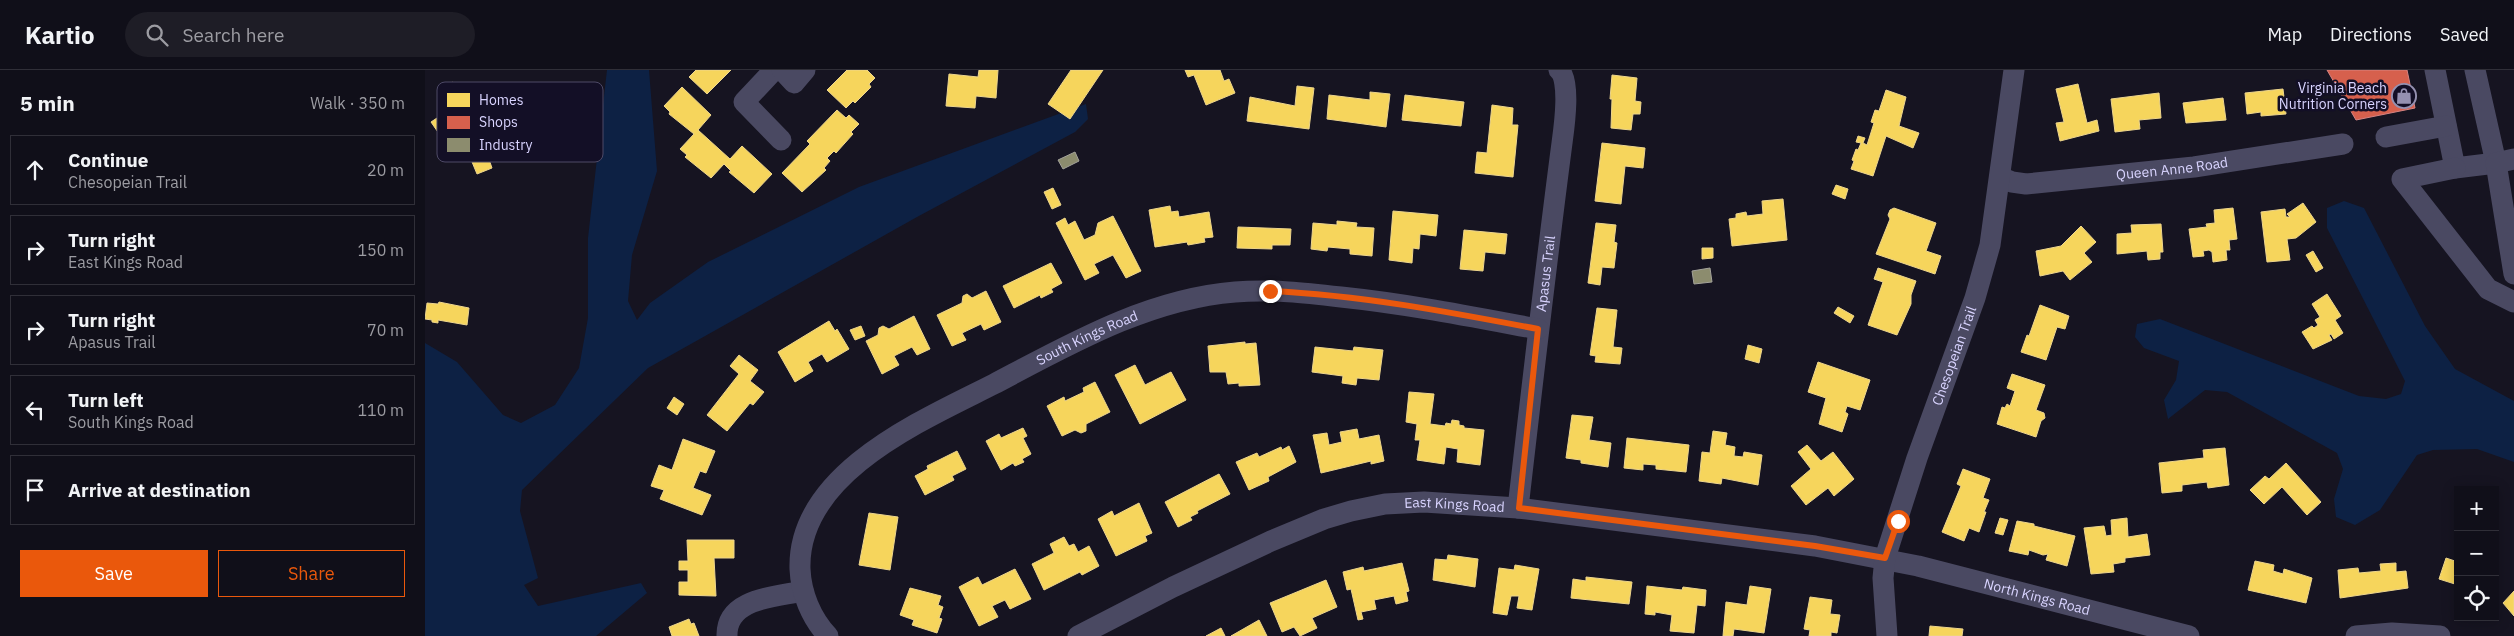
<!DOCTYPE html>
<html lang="en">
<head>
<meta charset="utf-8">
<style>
  :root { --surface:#100f19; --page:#1e1d26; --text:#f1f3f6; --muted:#9c9ca2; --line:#302f38; --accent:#ea580c }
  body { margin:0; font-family:"IBM Plex Sans",sans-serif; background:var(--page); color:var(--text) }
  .controls { position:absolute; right:15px; bottom:15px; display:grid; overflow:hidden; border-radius:0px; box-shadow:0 2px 12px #0003 }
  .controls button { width:45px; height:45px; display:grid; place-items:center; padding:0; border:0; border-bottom:1px solid var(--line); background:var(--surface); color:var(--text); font:25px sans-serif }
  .stop { position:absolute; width:15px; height:15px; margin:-11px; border:4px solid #ea580c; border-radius:50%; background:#fff }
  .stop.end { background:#ea580c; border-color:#fff; box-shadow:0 1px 5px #0008 }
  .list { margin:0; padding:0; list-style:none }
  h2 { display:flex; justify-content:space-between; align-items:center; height:65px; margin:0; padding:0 20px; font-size:21px }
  h2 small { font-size:16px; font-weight:400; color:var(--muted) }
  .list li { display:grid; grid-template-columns:32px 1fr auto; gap:15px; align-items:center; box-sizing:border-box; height:70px; margin:0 10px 10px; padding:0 10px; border:1px solid var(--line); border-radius:0px }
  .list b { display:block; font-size:19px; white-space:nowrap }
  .list p { margin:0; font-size:16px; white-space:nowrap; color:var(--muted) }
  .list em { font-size:16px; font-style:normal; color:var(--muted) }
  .actions { display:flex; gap:10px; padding:15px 20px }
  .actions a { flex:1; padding:11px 0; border:1px solid var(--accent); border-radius:0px; text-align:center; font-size:18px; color:var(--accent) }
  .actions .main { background:var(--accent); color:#fff }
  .icon { flex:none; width:28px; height:28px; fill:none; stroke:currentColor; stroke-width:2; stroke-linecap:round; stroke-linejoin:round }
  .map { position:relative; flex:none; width:2089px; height:566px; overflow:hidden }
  header { display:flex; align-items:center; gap:30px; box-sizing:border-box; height:70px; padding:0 25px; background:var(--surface); border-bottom:1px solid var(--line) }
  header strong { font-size:24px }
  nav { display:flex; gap:28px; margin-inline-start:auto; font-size:18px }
  .search { width:350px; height:45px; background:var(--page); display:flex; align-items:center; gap:12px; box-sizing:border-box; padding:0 18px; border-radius:28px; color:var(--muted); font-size:19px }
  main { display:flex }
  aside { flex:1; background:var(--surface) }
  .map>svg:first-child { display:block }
</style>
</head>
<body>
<header>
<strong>Kartio</strong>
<div class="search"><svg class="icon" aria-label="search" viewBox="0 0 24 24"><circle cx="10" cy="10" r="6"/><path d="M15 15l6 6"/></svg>Search here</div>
<nav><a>Map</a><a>Directions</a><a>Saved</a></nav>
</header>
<main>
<aside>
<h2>5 min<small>Walk · 350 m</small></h2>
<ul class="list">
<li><svg class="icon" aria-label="ahead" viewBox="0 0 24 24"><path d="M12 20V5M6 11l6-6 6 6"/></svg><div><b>Continue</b><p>Chesopeian Trail</p></div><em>20 m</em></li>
<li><svg class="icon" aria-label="right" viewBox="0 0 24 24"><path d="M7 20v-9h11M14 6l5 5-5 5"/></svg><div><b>Turn right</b><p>East Kings Road</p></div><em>150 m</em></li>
<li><svg class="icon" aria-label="right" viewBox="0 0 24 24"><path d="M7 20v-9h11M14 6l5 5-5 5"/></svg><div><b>Turn right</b><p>Apasus Trail</p></div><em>70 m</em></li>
<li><svg class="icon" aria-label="left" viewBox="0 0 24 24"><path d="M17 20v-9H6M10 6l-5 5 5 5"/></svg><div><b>Turn left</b><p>South Kings Road</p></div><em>110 m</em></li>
<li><svg class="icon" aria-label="arrive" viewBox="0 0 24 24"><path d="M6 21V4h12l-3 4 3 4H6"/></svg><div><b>Arrive at destination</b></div></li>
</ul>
<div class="actions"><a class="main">Save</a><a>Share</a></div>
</aside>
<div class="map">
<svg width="2089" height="566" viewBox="0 0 2089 566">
  <rect width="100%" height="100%" fill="#161421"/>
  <path fill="#0d2144" d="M 182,0 L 224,0 L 232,101 L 207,185 L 203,231 L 212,250 L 225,233 L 283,192 L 434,117 L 661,34 L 663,49 L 650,62 L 492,147 L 223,298 L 97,420 L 95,441 L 113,508 L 99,515 L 113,536 L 216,513 L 222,523 L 171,566 L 0,566 L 0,273 L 32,292 L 78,345 L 96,353 L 130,335 L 154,298 L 163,248 L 163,168 Z
    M 1919,131 L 1939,138 L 2000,256 L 2030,299 L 2089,331 L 2089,392 L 2052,379 L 2008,380 L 1992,385 L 1955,440 L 1930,455 L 1911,447 L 1909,429 L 1918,399 L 1912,383 L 1802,322 L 1780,320 L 1743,349 L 1739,330 L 1751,310 L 1754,291 L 1719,278 L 1710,267 L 1712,254 L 1735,249 L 1934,326 L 1961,329 L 1976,324 L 1980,311 L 1902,158 L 1902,138 Z"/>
  <path fill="#f6d55c" stroke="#edd58d" d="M 271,0 L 306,0 L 282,24 L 264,7 Z
    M 422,0 L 442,0 L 450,8 L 444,14 L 446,17 L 430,33 L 428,31 L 421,38 L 402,20 Z
    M 554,0 L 573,0 L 571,28 L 551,26 L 550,38 L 521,36 L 524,4 L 553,7 Z
    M 646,0 L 678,0 L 645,49 L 623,34 Z
    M 760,0 L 795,0 L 799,11 L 804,9 L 810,23 L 781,35 L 769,5 L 763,7 Z
    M 1187,5 L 1212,8 L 1210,31 L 1216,32 L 1215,44 L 1208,44 L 1206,60 L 1186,58 L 1187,29 L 1185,29 Z
    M 28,12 L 37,26 L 29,32 L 42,52 L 17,68 L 6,52 L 24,40 L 13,22 Z
    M 1653,14 L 1662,53 L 1672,50 L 1674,61 L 1635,71 L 1631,53 L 1639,52 L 1631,19 Z
    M 872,16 L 889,18 L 884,59 L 822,51 L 825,27 L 870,36 Z
    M 257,17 L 286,45 L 273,60 L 305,89 L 317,76 L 347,104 L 329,123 L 304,102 L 306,101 L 299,94 L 286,108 L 260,87 L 262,85 L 255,79 L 269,64 L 244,44 L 245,42 L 239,36 Z
    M 1858,19 L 1861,44 L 1836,46 L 1836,42 L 1822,44 L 1820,23 Z
    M 1461,20 L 1481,27 L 1474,56 L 1494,63 L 1488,78 L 1461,66 L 1448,106 L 1426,99 L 1429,91 L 1427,90 L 1431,79 L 1433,80 L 1436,73 L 1431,72 L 1433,66 L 1440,68 L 1438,73 L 1442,75 L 1449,53 L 1446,52 L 1450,40 L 1454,41 Z
    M 945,22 L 965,24 L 961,57 L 902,49 L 904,25 L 945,30 Z
    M 1734,23 L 1736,48 L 1714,50 L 1715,59 L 1690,62 L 1686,29 Z
    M 980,25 L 1039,32 L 1036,56 L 977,50 Z
    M 1798,28 L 1801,50 L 1761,53 L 1758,33 Z
    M 1067,35 L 1088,38 L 1087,55 L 1093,55 L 1088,107 L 1050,103 L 1052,82 L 1062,83 Z
    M 412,40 L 421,48 L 424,45 L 434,54 L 426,62 L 428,64 L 411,83 L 409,81 L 402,88 L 405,91 L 399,98 L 401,100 L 377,122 L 357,103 L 385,74 L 382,71 Z
    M 1177,73 L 1220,78 L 1218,98 L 1200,96 L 1196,134 L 1170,131 Z
    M 61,81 L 67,98 L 52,104 L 45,87 Z
    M 1411,115 L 1423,119 L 1420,129 L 1407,124 Z
    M 628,118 L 636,135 L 627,139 L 619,122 Z
    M 1358,129 L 1362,170 L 1307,176 L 1304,149 L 1311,148 L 1311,144 L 1321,142 L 1322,146 L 1338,144 L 1337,131 Z
    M 1878,133 L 1891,152 L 1871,168 L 1862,169 L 1865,190 L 1842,192 L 1836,142 L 1860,139 L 1861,147 L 1865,147 L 1862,144 Z
    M 745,136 L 746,142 L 753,141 L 754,147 L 784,142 L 788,167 L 779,168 L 780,172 L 763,175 L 762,172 L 730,177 L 724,140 Z
    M 1469,138 L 1511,153 L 1501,181 L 1516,186 L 1510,204 L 1451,184 L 1465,149 L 1463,145 L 1465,140 Z
    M 1808,138 L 1812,169 L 1804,170 L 1805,180 L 1801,180 L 1802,190 L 1788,192 L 1787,182 L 1784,180 L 1778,181 L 1779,186 L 1768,187 L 1764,159 L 1782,157 L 1781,154 L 1790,153 L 1789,140 Z
    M 968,141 L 1013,145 L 1011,166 L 995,164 L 994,179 L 988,178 L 987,193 L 964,190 Z
    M 688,146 L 716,201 L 701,208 L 688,185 L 669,194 L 674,203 L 660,210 L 631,153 L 640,148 L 643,155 L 650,151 L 659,170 L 670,165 L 673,153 Z
    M 912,151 L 932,153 L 931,157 L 949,158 L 947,186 L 925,184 L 925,179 L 903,177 L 902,181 L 886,179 L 888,153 L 912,155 Z
    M 1171,153 L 1191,155 L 1189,172 L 1192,173 L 1189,198 L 1177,197 L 1175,215 L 1163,213 Z
    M 1736,154 L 1738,182 L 1735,182 L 1735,189 L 1723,190 L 1722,181 L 1692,184 L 1692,164 L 1707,163 L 1706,155 Z
    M 1656,156 L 1671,172 L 1659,183 L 1667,192 L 1645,210 L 1638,201 L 1615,206 L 1611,181 L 1636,176 Z
    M 813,157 L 866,159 L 865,175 L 847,175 L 847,179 L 812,178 Z
    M 1039,160 L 1082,164 L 1080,184 L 1060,182 L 1058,201 L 1035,199 Z
    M 1277,178 L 1288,178 L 1288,188 L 1277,189 Z
    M 1888,181 L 1898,198 L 1891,202 L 1881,185 Z
    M 626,193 L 637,213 L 626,219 L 628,222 L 616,228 L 615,225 L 589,238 L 578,216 Z
    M 1453,198 L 1491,211 L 1486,225 L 1486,234 L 1472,265 L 1443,255 L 1458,212 L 1449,209 Z
    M 561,221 L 576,252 L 559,260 L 556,254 L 537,263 L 541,270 L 527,276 L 512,245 L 537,233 L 538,226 L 542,224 L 547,228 Z
    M 1902,224 L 1916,246 L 1910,250 L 1918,263 L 1909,269 L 1906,264 L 1904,265 L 1907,270 L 1888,279 L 1877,262 L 1887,256 L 1889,258 L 1893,255 L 1890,250 L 1895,247 L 1887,234 Z
    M 14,232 L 44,238 L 42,255 L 13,250 L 13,253 L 7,252 L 7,250 L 0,249 L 2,233 L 13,234 Z
    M 1615,235 L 1644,246 L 1640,259 L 1632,257 L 1621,290 L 1596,282 L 1602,265 L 1604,266 Z
    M 1413,237 L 1429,246 L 1425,253 L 1409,243 Z
    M 1172,238 L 1192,240 L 1188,277 L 1197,278 L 1195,294 L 1170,292 L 1171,286 L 1165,285 Z
    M 489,246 L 505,279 L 492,285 L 487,277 L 469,286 L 474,295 L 457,304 L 441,271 L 453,265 L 454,258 L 458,256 L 464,259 Z
    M 404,251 L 410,261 L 412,259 L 424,279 L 402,292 L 397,284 L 383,292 L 388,301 L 370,312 L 353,282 Z
    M 436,256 L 440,266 L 430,270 L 425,260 Z
    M 820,272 L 820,274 L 831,273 L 835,315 L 814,316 L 814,313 L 803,314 L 801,302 L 785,302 L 783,276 Z
    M 1323,275 L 1337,279 L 1334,293 L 1320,289 Z
    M 890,277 L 928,281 L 929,277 L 958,280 L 954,310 L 932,308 L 931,315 L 917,313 L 918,306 L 887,302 Z
    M 314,285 L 333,300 L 325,311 L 339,322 L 328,335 L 325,333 L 302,361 L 282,345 L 314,304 L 305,296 Z
    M 1393,292 L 1445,310 L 1435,340 L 1422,336 L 1420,342 L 1423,344 L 1417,362 L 1394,354 L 1401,328 L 1383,322 Z
    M 710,295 L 720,315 L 746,302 L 761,330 L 715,354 L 690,305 Z
    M 1587,304 L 1620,315 L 1611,340 L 1619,343 L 1620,348 L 1616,351 L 1611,367 L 1572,354 L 1577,337 L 1580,338 L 1582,334 L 1585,336 L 1590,321 L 1582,318 Z
    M 670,312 L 685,342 L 661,354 L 661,361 L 656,363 L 650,360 L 637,366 L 622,336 L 639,327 L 640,331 L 659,322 L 658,318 Z
    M 984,322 L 1009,324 L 1005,354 L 1020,356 L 1021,353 L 1026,354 L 1027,350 L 1034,351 L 1034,355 L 1039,356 L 1039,358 L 1059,360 L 1055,395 L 1032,392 L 1033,379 L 1021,377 L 1019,394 L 992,390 L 995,370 L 990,370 L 992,354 L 981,352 Z
    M 249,327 L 259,334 L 252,345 L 242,338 Z
    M 1147,345 L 1168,347 L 1164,370 L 1186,373 L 1183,397 L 1156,393 L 1156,390 L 1141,388 Z
    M 598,358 L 602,366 L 598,368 L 606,384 L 597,389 L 599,392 L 590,396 L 588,393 L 576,400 L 561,371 L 574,364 L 576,368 Z
    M 932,359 L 934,369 L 954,365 L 959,391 L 946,394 L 946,391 L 896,403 L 888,365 L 902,363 L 904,375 L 917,372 L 915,362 Z
    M 1288,361 L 1302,363 L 1300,375 L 1310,377 L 1309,386 L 1318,387 L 1319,382 L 1337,385 L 1333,415 L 1297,408 L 1296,414 L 1274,411 L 1277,382 L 1285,383 Z
    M 1202,368 L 1264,375 L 1261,402 L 1231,399 L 1231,395 L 1218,394 L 1218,400 L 1199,398 Z
    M 258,369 L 290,381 L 281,403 L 275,401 L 268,418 L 286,425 L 277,445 L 235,429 L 239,420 L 226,416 L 234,395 L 247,400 Z
    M 1382,375 L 1396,391 L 1408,382 L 1429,409 L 1409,426 L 1403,418 L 1381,435 L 1366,416 L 1386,399 L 1373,382 Z
    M 864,376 L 871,392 L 843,407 L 844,411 L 824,420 L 811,392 L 832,383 L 834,387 L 856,377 L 857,380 Z
    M 1800,378 L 1804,415 L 1783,418 L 1782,412 L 1757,415 L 1757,421 L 1737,423 L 1734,393 L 1779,388 L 1778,380 Z
    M 532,381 L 541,399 L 527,406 L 529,410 L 500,425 L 490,406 L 503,399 L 502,396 Z
    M 1861,393 L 1896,432 L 1882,445 L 1857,417 L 1839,434 L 1825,420 L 1840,406 L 1844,409 Z
    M 1538,399 L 1565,409 L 1558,428 L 1564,430 L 1559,442 L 1561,442 L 1554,462 L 1544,458 L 1539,471 L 1517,462 L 1536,416 L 1532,414 Z
    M 794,404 L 805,424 L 772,441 L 773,443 L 765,447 L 767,450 L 753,457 L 740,432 Z
    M 714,433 L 727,463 L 720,466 L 722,471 L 691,486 L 673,449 L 687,441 L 689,446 Z
    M 444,443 L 473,447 L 465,500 L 434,495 Z
    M 1575,448 L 1583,450 L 1578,465 L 1570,463 Z
    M 1702,448 L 1703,467 L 1722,464 L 1725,485 L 1700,488 L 1700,492 L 1688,494 L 1689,502 L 1666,504 L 1659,458 L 1679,456 L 1681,466 L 1687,465 L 1686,450 Z
    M 1592,451 L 1609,454 L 1609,456 L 1650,466 L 1642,496 L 1621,490 L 1623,484 L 1618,485 L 1604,480 L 1603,485 L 1584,481 Z
    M 639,467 L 644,476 L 649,474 L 653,482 L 664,476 L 674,496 L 657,505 L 655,502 L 619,520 L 607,494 L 629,483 L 625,474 Z
    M 262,470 L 309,470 L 309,488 L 289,488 L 291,526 L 254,525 L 254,512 L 263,512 L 263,500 L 254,500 L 254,491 L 263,491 Z
    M 2033,481 L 2033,515 L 2014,509 L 2021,488 L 2030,491 Z
    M 1023,485 L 1053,489 L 1050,517 L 1008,510 L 1010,489 L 1022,490 Z
    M 1830,491 L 1849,495 L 1848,501 L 1858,504 L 1859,499 L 1887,508 L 1881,533 L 1823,520 Z
    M 977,493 L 984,521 L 981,522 L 983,531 L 971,534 L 969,526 L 949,530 L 951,539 L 936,542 L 938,549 L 933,550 L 926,519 L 922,520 L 918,502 L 938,497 L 939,501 Z
    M 1971,493 L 1971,502 L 1981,501 L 1983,518 L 1915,528 L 1913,500 L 1933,498 L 1934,503 L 1956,501 L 1955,494 Z
    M 1090,495 L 1114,499 L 1107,540 L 1092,538 L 1094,526 L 1086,526 L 1082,545 L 1068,543 L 1074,498 L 1089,500 Z
    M 590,499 L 606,529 L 585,539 L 580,530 L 567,536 L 573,547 L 554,556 L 534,517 L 553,507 L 557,515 Z
    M 1161,507 L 1207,512 L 1204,534 L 1146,528 L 1148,509 L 1161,511 Z
    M 901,510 L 912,537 L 887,548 L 892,558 L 875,566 L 869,557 L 857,562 L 845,533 Z
    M 1222,516 L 1257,520 L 1258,517 L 1281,520 L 1280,536 L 1272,535 L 1269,563 L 1245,561 L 1247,545 L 1230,542 L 1230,545 L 1220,544 Z
    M 1325,516 L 1346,519 L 1339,563 L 1309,559 L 1308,566 L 1298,566 L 1301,532 L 1322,535 Z
    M 485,518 L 516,526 L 513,535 L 518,537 L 514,548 L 517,549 L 512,563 L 487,555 L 489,550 L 475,545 Z
    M 2089,521 L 2089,546 L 2078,533 Z
    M 1385,527 L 1407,530 L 1405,544 L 1415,545 L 1412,563 L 1406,562 L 1406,566 L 1384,566 L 1385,560 L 1379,559 Z
    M 264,549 L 266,554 L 269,553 L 274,566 L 247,566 L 244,557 Z
    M 834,550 L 842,566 L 806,566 Z
    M 1505,556 L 1538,559 L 1537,566 L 1504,566 Z
    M 796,558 L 800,566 L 781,566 Z"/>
  <path fill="#d6604d" stroke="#d78382" d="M 1902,0 L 1982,0 L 1990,38 L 1931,50 Z"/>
  <path fill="#8c8c6e" stroke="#a3a29a" d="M 650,82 L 654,91 L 638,99 L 633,90 Z
    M 1285,198 L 1287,212 L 1269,214 L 1267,201 Z"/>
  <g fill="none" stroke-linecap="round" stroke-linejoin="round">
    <g stroke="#4a4962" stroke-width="21">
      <path d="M 349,0 L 319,32 L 356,70"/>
      <path d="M 357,0 L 369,13 L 380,0"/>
      <path d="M 2010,0 L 2030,98 L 2071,93 L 2050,0"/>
      <path d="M 1961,67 L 2021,56"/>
      <path d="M 2089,89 L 2071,93 L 2089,204"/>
      <path d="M 2030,98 L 1977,109 L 2063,219 L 2089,232"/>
      <path id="s1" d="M 1575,107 L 1587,112 L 1601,114 L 1769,97 L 1918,74"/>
      <path id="s2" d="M 1093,438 C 1107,316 1121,195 1137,73 C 1139,58 1146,10 1134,0"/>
      <path d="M 302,566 C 301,528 350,527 378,521"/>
      <path id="s3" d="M 403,566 C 386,548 376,523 375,499 C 372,403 498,350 569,314 C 645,274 723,229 810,222 C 846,219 881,223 916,227 C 983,234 1048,247 1113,259"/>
      <path id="s4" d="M 653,566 L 748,517 L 846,471 L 899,449 L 926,441 L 960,434 L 999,432 L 1093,438 L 1390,476 L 1493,496 L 1764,566"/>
      <path id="s5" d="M 1462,566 L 1458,508 L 1460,488 L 1492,388 L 1550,228 L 1565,175 L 1589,0"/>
      <path d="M 1931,566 L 1967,563 L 2015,566"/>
    </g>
  </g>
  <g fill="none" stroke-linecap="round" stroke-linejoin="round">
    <path stroke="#ea580c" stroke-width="6" d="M 845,221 C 935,225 1024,242 1113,259 L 1094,438 L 1390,476 L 1460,488 L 1473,451"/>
  </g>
  <defs>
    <symbol id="shop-ring" viewBox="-11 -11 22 22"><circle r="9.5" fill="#130f26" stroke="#9591b1" stroke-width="1.5"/><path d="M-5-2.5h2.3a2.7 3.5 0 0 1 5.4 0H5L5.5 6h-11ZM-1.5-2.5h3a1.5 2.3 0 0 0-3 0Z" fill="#9591b1"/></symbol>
  </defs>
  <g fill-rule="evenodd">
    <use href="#shop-ring" x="1965" y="12" width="28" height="28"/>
  </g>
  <g text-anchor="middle" stroke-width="5" stroke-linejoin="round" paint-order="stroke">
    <g font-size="14" fill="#d9d4ff" stroke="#130f26" text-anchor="end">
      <text x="1962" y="23">Virginia Beach<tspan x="1962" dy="16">Nutrition Corners</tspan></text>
    </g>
    <g font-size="14" fill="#d9d4ff" stroke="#130f26">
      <text dy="5" stroke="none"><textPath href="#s1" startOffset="174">Queen Anne Road</textPath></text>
      <text dy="5" stroke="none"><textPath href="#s2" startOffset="236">Apasus Trail</textPath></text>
      <text dy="5" stroke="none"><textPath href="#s3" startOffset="461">South Kings Road</textPath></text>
      <text dy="5" stroke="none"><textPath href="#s5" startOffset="292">Chesopeian Trail</textPath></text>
      <text dy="5" stroke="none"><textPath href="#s4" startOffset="405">East Kings Road</textPath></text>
      <text dy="5" stroke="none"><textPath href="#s4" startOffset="996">North Kings Road</textPath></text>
    </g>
  </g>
  <rect x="12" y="12" width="166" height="80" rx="8" fill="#130f26" stroke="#4e4a67" stroke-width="1"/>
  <rect x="22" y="23" width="23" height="14" fill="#f6d55c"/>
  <rect x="22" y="46" width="23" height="13" fill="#d6604d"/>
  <rect x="22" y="68" width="23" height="14" fill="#8c8c6e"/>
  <g font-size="14" fill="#d9d4ff">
    <text x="54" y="35">Homes</text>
    <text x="54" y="57">Shops</text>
    <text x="54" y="80">Industry</text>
  </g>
</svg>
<div class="controls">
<button>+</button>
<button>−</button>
<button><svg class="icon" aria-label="locate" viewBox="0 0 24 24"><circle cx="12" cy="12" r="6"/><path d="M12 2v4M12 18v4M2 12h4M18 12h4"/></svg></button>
</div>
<div class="stop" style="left:1473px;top:451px"></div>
<div class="stop end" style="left:845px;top:221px"></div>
</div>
</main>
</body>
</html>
